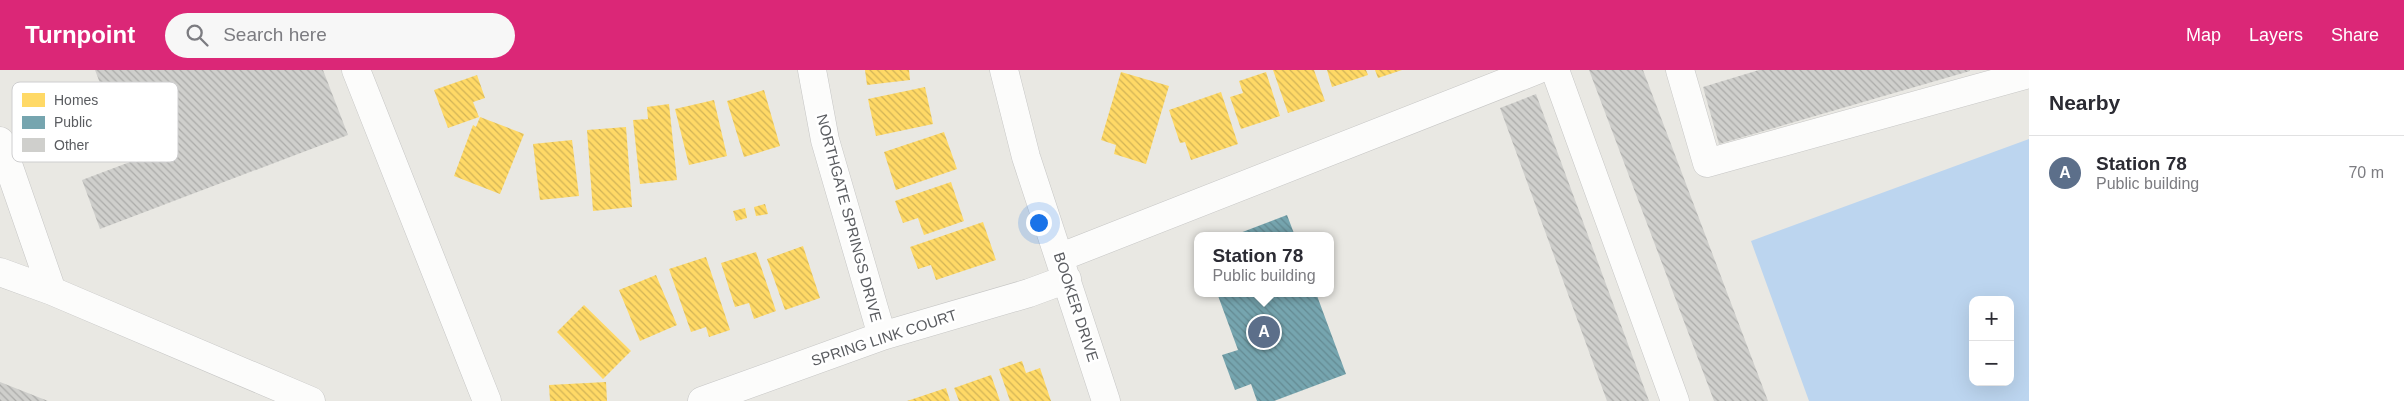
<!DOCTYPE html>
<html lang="en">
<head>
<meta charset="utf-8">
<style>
  :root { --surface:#fff; --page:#f7f7f7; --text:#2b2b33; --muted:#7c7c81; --line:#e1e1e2; --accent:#db2777 }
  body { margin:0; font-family:Helvetica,sans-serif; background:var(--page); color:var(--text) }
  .controls { position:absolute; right:15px; bottom:15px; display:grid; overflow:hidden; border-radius:10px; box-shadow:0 5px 20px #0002 }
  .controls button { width:45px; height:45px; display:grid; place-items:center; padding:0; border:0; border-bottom:1px solid var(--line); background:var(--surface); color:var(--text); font:25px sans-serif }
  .you { position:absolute; left:1038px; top:152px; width:18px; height:18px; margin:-12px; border:4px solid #fff; border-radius:50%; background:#1a73e8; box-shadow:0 0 0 8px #1a73e833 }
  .badge { display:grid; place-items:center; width:32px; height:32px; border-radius:50%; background:var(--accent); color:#fff; font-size:16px; font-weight:700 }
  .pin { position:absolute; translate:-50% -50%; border:2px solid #fff; box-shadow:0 1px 5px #0006 }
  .popup { position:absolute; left:1194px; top:162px; width:140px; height:65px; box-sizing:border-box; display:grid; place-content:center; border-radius:10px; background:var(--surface); filter:drop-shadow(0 1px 4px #0005); font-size:16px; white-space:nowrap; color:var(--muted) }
  .popup b { font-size:19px; color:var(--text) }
  .popup::after { content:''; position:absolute; left:50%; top:100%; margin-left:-10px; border:10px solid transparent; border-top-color:var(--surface) }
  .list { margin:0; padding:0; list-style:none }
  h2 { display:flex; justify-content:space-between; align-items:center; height:65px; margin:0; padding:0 20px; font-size:21px }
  h2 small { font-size:16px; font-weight:400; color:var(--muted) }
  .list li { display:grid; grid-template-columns:32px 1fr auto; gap:15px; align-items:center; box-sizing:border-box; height:75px; padding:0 20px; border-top:1px solid var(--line) }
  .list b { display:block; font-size:19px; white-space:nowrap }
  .list p { margin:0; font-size:16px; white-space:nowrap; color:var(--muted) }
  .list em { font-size:16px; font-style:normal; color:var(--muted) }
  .icon { flex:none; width:28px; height:28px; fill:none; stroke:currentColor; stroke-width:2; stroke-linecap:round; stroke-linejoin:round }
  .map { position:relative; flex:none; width:2029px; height:331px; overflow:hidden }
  header { display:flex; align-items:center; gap:30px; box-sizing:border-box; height:70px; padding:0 25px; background:var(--accent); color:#fff }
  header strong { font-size:24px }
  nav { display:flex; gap:28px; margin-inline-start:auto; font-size:18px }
  .search { width:350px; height:45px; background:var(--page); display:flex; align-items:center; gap:12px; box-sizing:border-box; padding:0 18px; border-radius:28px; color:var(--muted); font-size:19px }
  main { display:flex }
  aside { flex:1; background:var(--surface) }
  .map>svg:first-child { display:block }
</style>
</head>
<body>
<header>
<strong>Turnpoint</strong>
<div class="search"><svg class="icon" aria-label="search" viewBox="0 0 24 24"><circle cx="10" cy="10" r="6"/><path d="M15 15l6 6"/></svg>Search here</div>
<nav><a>Map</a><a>Layers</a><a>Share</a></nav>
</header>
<main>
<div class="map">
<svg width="2029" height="331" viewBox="0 0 2029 331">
  <defs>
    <pattern id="homes-back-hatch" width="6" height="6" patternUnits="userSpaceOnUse" patternTransform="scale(1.25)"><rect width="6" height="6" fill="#ffd966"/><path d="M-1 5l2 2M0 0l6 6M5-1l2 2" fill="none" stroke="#d1b357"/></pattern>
    <pattern id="public-back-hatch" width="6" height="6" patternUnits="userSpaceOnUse" patternTransform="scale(1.25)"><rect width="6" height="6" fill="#76a5af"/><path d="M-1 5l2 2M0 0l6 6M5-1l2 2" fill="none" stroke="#648a92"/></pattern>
    <pattern id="building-back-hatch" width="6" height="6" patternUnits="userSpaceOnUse" patternTransform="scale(1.25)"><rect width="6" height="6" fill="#cfcfcc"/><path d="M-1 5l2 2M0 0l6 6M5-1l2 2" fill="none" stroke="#ababa9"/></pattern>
  </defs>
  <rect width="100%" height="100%" fill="#e9e8e3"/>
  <path fill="#bcd5ef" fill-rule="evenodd" d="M 2029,69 L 2029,331 L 1809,331 L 1751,171 ZM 1973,230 L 2010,230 L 2010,312 L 1973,312 Z"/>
  <path fill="url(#homes-back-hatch)" d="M 865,0 L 909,0 L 910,10 L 867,15 Z
    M 1273,0 L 1314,0 L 1325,31 L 1288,43 Z
    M 1327,0 L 1366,0 L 1368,5 L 1332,17 Z
    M 1375,0 L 1402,0 L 1378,8 Z
    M 1121,2 L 1169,16 L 1146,94 L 1114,84 L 1116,75 L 1101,70 Z
    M 1266,2 L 1280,46 L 1241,59 L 1230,27 L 1243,23 L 1239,11 Z
    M 477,5 L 485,28 L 473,32 L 479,47 L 448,58 L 434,20 Z
    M 925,17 L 933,54 L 876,66 L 868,29 Z
    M 764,20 L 780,76 L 744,87 L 727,31 Z
    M 1221,22 L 1238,74 L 1191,90 L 1185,72 L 1180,73 L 1169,40 Z
    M 714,30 L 727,86 L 689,95 L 675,39 Z
    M 669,34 L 677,110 L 640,114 L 633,50 L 648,49 L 647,37 Z
    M 480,47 L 524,64 L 500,124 L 454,106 L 473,55 L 476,57 Z
    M 626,57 L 632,137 L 593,141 L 587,60 Z
    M 944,62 L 957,99 L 896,120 L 884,82 Z
    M 572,70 L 579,126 L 540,130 L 533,74 Z
    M 951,112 L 964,151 L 924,165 L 918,148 L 903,153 L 895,131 Z
    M 765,134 L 768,144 L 756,146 L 754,137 Z
    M 745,138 L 747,148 L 736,151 L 733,141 Z
    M 983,152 L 996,190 L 936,210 L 931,195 L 918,199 L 910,177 Z
    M 803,176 L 820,228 L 785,240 L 767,189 Z
    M 756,182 L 776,241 L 754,249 L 749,233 L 735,237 L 721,193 Z
    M 706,187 L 730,260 L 709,267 L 706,257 L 691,262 L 669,199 Z
    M 656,205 L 677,255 L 640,271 L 619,220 Z
    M 584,235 L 631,281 L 603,309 L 557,262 Z
    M 1022,291 L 1026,303 L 1040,298 L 1051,331 L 1010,331 L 999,299 Z
    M 991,305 L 1000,331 L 959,331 L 954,318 Z
    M 606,312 L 607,331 L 550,331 L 549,315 Z
    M 946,318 L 950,331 L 907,331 Z"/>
  <path fill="url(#public-back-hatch)" d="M 1287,145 L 1295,166 L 1232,166 Z
    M 1217,223 L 1316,223 L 1346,304 L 1274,331 L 1257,331 L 1251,314 L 1235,320 L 1222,285 L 1238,280 Z"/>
  <path fill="url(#building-back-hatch)" d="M 95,0 L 323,0 L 348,65 L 100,159 L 82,110 L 130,92 Z
    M 1589,0 L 1643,0 L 1768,331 L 1714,331 Z
    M 1759,0 L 1970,0 L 1970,1 L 1719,74 L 1703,17 Z
    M 1536,24 L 1649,331 L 1607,331 L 1500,38 Z
    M 0,312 L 48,331 L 0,331 Z"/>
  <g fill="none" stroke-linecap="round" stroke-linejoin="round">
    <defs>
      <path id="minor" d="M 356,0 L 487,331
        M 812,0 L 825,70 L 882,266
        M 1004,0 L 1026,87 L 1106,331
        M 1555,0 L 1675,331
        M 1680,0 L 1707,93 L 2029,4
        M 0,71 L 52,221 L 0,202
        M 1061,187 L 1537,0
        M 52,221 L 311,331
        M 702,331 L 882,266 L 1029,223 L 1067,209"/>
    </defs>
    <use href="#minor" stroke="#c6c6c5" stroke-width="29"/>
    <use href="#minor" stroke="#fcfcfb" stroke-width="28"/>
  </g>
  <g text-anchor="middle" stroke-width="5" stroke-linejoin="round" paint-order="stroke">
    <g font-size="15" fill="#5a5c60" stroke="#fff">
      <text transform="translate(849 148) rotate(75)" y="5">NORTHGATE SPRINGS DRIVE</text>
      <text transform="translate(1076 237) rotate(72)" y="5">BOOKER DRIVE</text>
      <text transform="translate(884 268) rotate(-18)" y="5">SPRING LINK COURT</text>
    </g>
  </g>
  <rect x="12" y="12" width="166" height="80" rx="8" fill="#fff" stroke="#cececf" stroke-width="1"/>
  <rect x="22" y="23" width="23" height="14" fill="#ffd966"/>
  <rect x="22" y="46" width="23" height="13" fill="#76a5af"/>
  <rect x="22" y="68" width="23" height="14" fill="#cfcfcc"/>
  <g font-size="14" fill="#5a5c60">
    <text x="54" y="35">Homes</text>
    <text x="54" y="57">Public</text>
    <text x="54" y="80">Other</text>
  </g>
</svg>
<div class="controls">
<button>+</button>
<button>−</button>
</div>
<div class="you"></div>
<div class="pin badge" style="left:1264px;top:262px;background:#5c6f8a">A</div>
<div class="popup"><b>Station 78</b>Public building</div>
</div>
<aside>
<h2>Nearby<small></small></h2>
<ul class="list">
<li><span class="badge" style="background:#5c6f8a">A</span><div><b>Station 78</b><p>Public building</p></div><em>70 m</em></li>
</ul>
</aside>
</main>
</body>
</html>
